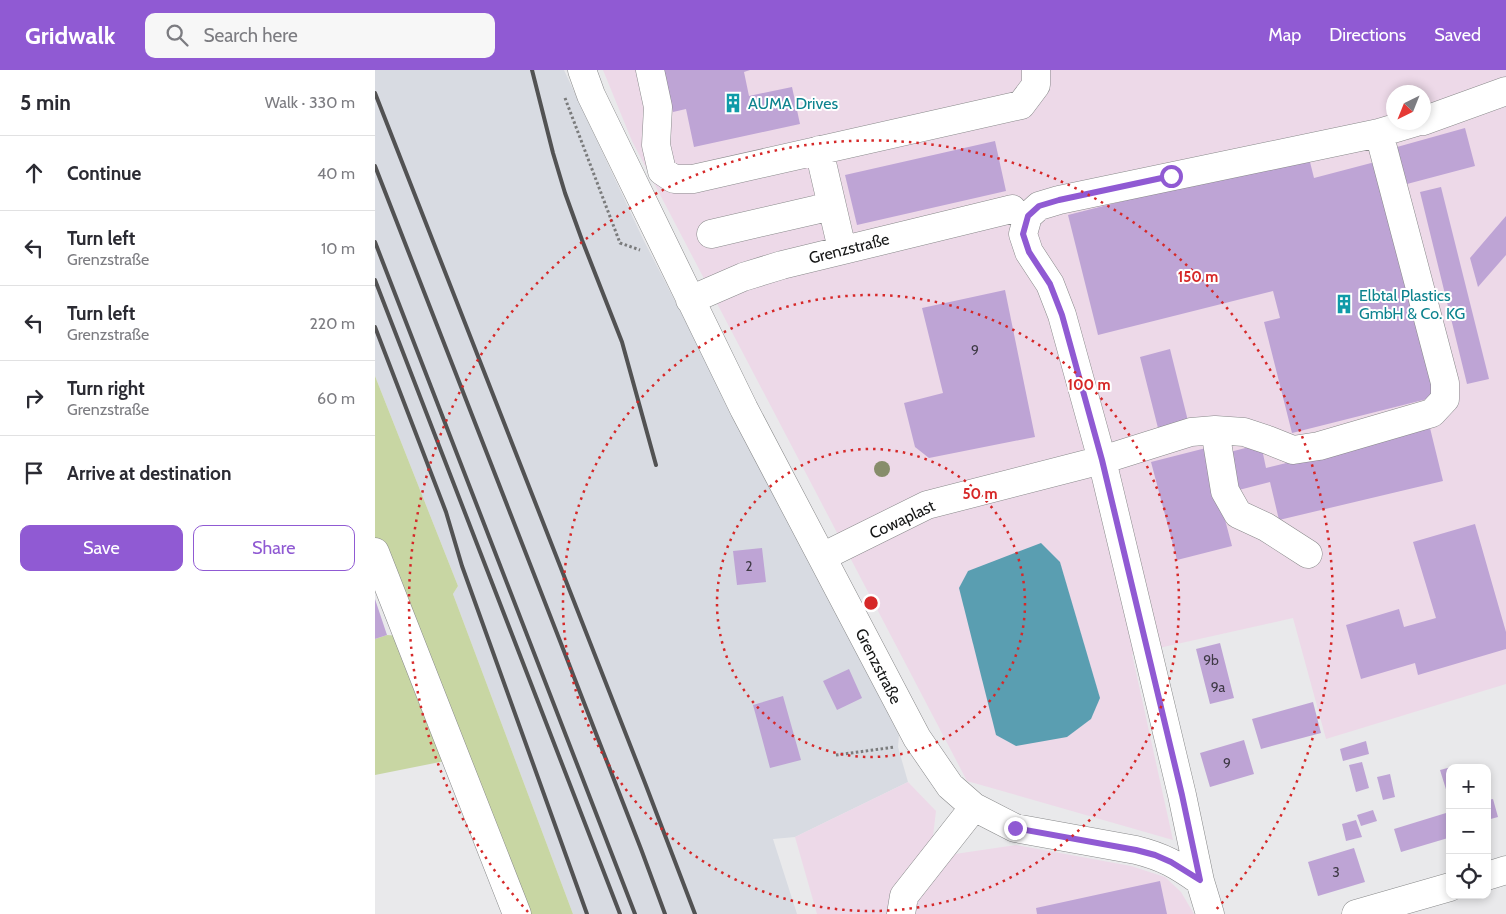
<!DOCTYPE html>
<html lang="en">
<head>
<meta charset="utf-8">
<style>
  :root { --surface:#fff; --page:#f7f7f7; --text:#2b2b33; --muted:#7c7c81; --line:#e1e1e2; --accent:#905ad3 }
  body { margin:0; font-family:Cabin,sans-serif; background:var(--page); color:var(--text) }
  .controls { position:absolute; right:15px; bottom:15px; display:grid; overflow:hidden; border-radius:10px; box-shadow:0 2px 8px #0003 }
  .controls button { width:45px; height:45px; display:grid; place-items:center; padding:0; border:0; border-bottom:1px solid var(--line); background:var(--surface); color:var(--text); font:25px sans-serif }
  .compass { position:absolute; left:1011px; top:15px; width:45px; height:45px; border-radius:50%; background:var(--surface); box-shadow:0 2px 8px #0003; rotate:223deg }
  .stop { position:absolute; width:15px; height:15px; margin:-11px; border:4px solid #905ad3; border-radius:50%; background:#fff }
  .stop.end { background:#905ad3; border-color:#fff; box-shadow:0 1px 5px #0008 }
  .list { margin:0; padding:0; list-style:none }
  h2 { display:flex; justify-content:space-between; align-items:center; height:65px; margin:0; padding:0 20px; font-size:21px }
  h2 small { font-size:16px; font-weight:400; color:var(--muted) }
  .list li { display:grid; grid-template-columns:32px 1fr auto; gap:15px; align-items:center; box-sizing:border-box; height:75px; padding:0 20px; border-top:1px solid var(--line) }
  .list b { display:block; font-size:19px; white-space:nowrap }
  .list p { margin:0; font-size:16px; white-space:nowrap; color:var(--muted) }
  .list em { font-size:16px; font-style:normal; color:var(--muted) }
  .actions { display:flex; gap:10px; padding:15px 20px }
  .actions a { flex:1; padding:11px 0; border:1px solid var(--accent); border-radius:10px; text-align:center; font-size:18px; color:var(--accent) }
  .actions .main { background:var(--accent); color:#fff }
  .icon { flex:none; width:28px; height:28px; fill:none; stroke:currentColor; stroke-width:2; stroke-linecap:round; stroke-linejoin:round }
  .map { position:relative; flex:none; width:1131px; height:844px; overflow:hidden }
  header { display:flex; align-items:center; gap:30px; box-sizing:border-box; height:70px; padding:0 25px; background:var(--accent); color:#fff }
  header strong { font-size:24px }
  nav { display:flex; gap:28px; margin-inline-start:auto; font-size:18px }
  .search { width:350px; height:45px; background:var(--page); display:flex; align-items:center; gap:12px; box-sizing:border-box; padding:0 18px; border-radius:10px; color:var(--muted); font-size:19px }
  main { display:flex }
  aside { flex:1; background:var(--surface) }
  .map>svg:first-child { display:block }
</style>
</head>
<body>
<header>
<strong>Gridwalk</strong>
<div class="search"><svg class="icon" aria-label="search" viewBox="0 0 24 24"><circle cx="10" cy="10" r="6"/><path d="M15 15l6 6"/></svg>Search here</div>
<nav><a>Map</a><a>Directions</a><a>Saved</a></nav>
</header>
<main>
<aside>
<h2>5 min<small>Walk · 330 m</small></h2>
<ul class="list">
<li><svg class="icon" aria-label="ahead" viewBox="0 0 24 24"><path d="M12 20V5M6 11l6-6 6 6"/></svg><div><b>Continue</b></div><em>40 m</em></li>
<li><svg class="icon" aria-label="left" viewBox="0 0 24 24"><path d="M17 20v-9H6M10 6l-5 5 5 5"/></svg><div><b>Turn left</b><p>Grenzstraße</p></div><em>10 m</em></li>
<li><svg class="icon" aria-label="left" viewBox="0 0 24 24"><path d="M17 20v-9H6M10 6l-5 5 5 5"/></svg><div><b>Turn left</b><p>Grenzstraße</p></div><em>220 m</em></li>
<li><svg class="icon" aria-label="right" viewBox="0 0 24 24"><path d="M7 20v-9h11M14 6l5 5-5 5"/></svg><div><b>Turn right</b><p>Grenzstraße</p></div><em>60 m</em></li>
<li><svg class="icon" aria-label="arrive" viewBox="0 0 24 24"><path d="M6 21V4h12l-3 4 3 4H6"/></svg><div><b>Arrive at destination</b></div></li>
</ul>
<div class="actions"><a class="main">Save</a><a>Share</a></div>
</aside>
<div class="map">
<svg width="1131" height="844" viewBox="0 0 1131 844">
  <rect width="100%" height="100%" fill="#e9e9eb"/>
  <path fill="#d8dbe2" d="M 0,0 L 189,0 L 268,169 L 524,665 L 523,677 L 533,712 L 420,767 L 398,769 L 422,844 L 198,844 L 78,524 L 83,516 L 0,306 Z"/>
  <path fill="#edd9e8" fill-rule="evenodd" d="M 228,0 L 1131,0 L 1131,614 L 951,669 L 918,548 L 757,584 L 798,770 L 592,711 L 257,71 ZM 1018,22 L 1048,22 L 1048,52 L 1018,52 Z
    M 533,712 L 561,741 L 558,766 L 580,784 L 641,775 L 756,796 L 790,807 L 806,822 L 819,844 L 442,844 L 420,767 Z"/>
  <path fill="#c8d6a3" d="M 0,306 L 83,516 L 78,524 L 198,844 L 145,844 L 0,471 Z
    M 12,565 L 25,566 L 75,690 L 0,705 L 0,569 Z"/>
  <path fill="#5a9eb1" d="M 666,473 L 685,492 L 725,628 L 716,649 L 692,667 L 641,676 L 621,665 L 584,518 L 593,501 Z"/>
  <path fill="#bea4d5" d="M 289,0 L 375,0 L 369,2 L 374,26 L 417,17 L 425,54 L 319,77 L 311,39 L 298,42 Z
    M 1090,58 L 1100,96 L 1032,114 L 1022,77 Z
    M 620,71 L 631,121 L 482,155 L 470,105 Z
    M 933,84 L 939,108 L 1000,92 L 1060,327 L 917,363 L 889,252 L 905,248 L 898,221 L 723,265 L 693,145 Z
    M 1066,117 L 1114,309 L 1092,314 L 1045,122 Z
    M 1131,146 L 1131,185 L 1103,217 L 1095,188 Z
    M 630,220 L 660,367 L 554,388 L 540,377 L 529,333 L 568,323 L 547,238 Z
    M 795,279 L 814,355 L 784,362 L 765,287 Z
    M 1055,358 L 1068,411 L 904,450 L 895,412 L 860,421 L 851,383 L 886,374 L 891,398 Z
    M 831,378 L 857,476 L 802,490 L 776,392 Z
    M 1100,454 L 1131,562 L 1131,579 L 1043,605 L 1040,593 L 986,609 L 971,555 L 1024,539 L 1029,557 L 1061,548 L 1038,472 Z
    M 387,478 L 391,512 L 362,515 L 358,481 Z
    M 0,529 L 12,565 L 0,569 Z
    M 845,573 L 859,628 L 835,634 L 821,579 Z
    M 474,599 L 487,628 L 462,640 L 448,611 Z
    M 408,626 L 426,690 L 395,698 L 378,635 Z
    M 938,632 L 946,663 L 886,679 L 877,649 Z
    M 869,670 L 879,704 L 835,717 L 825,683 Z
    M 991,671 L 994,684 L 968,691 L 965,679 Z
    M 987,692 L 994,718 L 981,722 L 974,695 Z
    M 1084,695 L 1085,698 L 1075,698 L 1074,729 L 1065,700 Z
    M 1015,704 L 1020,727 L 1008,730 L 1002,707 Z
    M 1118,729 L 1123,747 L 1112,750 L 1112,730 Z
    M 998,740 L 1002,751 L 986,756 L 982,745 Z
    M 1071,743 L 1075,755 L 1075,760 L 1072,762 L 1073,768 L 1026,782 L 1019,759 Z
    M 981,750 L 987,767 L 971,771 L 967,754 Z
    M 979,778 L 990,812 L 943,826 L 933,792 Z
    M 785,811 L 792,844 L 662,844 L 661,838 Z"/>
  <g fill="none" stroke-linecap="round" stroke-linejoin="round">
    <defs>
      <path id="minor" d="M 207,0 L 216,25 L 369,339 L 542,668 L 575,716 L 599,737 L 640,758 L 761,780 C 789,787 802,795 825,811 L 835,844
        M 275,0 L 283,37 L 281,75 L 287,101 L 299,109 L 318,109 L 646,35 L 661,15 L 661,0
        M 1048,51 L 1131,21
        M 444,80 L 467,179
        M 336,164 L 457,136
        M 315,230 L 368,207 L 407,195 L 637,139
        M 840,360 L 850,421 L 863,444 L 891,457 L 933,484
        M 0,482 L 142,844
        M 447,487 L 552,435 L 727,390 L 816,362 L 840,360 L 869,362 L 893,370 L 918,380 L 944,376 L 1057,343 L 1070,329 L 1070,313 L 1004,63
        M 1112,806 L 1131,800
        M 825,811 L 807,725 L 727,390 L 687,245 L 675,214 L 654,182 L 648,164 L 653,146 L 664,136 L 684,130 L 1004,63 L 1041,52
        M 526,844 L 529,826 L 599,737
        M 981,844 L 1075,817"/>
    </defs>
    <use href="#minor" stroke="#88898a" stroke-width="29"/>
    <path stroke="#7a7b7c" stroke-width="3" stroke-dasharray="2.5 2.5" stroke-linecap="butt" d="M 190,28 L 245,173 L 265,180
      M 461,685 L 520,677"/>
    <use href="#minor" stroke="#fff" stroke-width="28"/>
    <path stroke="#525253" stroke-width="4" d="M 157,0 L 178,83 L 190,123 L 207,170 L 247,272 L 281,395
      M 0,23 L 270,713 L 320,844
      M 0,96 L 266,779 L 290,844
      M 0,172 L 260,844
      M 0,210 L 245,844
      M 0,257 L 71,442 L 87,496 L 212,844"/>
  </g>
  <circle fill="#878d6b" cx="507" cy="399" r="8"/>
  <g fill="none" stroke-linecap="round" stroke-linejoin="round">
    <path stroke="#905ad3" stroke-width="6" d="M 640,758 L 761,780 L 780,785 L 796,792 L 825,810 L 807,725 L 727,390 L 687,245 L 675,214 L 654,182 L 648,164 L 653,146 L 664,136 L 684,130 L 796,106"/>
  </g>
  <g fill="none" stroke="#d62828" stroke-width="2.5" stroke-dasharray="2.5 5">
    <circle cx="496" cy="533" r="154"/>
    <circle cx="496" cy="533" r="308"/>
    <path d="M153 842A462 462 0 1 1 839 842"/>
  </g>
  <defs>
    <symbol id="building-bare" viewBox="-9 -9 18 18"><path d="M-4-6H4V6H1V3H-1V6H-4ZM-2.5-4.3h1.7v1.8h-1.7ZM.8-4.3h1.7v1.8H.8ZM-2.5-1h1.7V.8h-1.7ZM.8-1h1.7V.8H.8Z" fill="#0f9aa8" stroke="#fff" stroke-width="2.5" paint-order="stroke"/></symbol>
  </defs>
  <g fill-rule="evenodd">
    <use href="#building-bare" x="344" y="19" width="28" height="28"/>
    <use href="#building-bare" x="955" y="220" width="28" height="28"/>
  </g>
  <g text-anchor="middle" stroke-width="4" stroke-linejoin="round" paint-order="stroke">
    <g font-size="14" fill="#3f3a46">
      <text x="600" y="285">9</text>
      <text x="374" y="501">2</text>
      <text x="836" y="595">9b</text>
      <text x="843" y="622">9a</text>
      <text x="852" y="698">9</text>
      <text x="961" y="807">3</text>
    </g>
    <g font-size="16" fill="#0d838f" stroke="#fff" text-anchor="start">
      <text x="373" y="39">AUMA Drives</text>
      <text x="984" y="231">Elbtal Plastics<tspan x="984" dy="18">GmbH &amp; Co. KG</tspan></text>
    </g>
    <g font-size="16" fill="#151616" stroke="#fff">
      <text transform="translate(474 178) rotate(-14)" y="6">Grenzstraße</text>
      <text transform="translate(527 449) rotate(-25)" y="6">Cowaplast</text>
      <text transform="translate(504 596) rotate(63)" y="6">Grenzstraße</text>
    </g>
  </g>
  <circle cx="496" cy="533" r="8" fill="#d62828" stroke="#fff" stroke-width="2.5"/>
  <g font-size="15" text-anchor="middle" font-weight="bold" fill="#d62828" stroke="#fff" stroke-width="4" stroke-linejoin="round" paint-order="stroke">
    <text x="823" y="212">150 m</text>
    <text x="714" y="320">100 m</text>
    <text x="605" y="429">50 m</text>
  </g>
</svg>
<div class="controls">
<button>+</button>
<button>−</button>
<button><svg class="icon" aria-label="locate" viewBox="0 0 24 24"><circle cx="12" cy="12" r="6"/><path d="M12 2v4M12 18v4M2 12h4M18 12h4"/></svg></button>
</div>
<svg class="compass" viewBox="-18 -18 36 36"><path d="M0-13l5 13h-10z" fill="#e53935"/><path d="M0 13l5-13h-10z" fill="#7c7c81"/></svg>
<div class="stop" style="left:796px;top:106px"></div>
<div class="stop end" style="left:640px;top:758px"></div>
</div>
</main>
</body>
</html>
